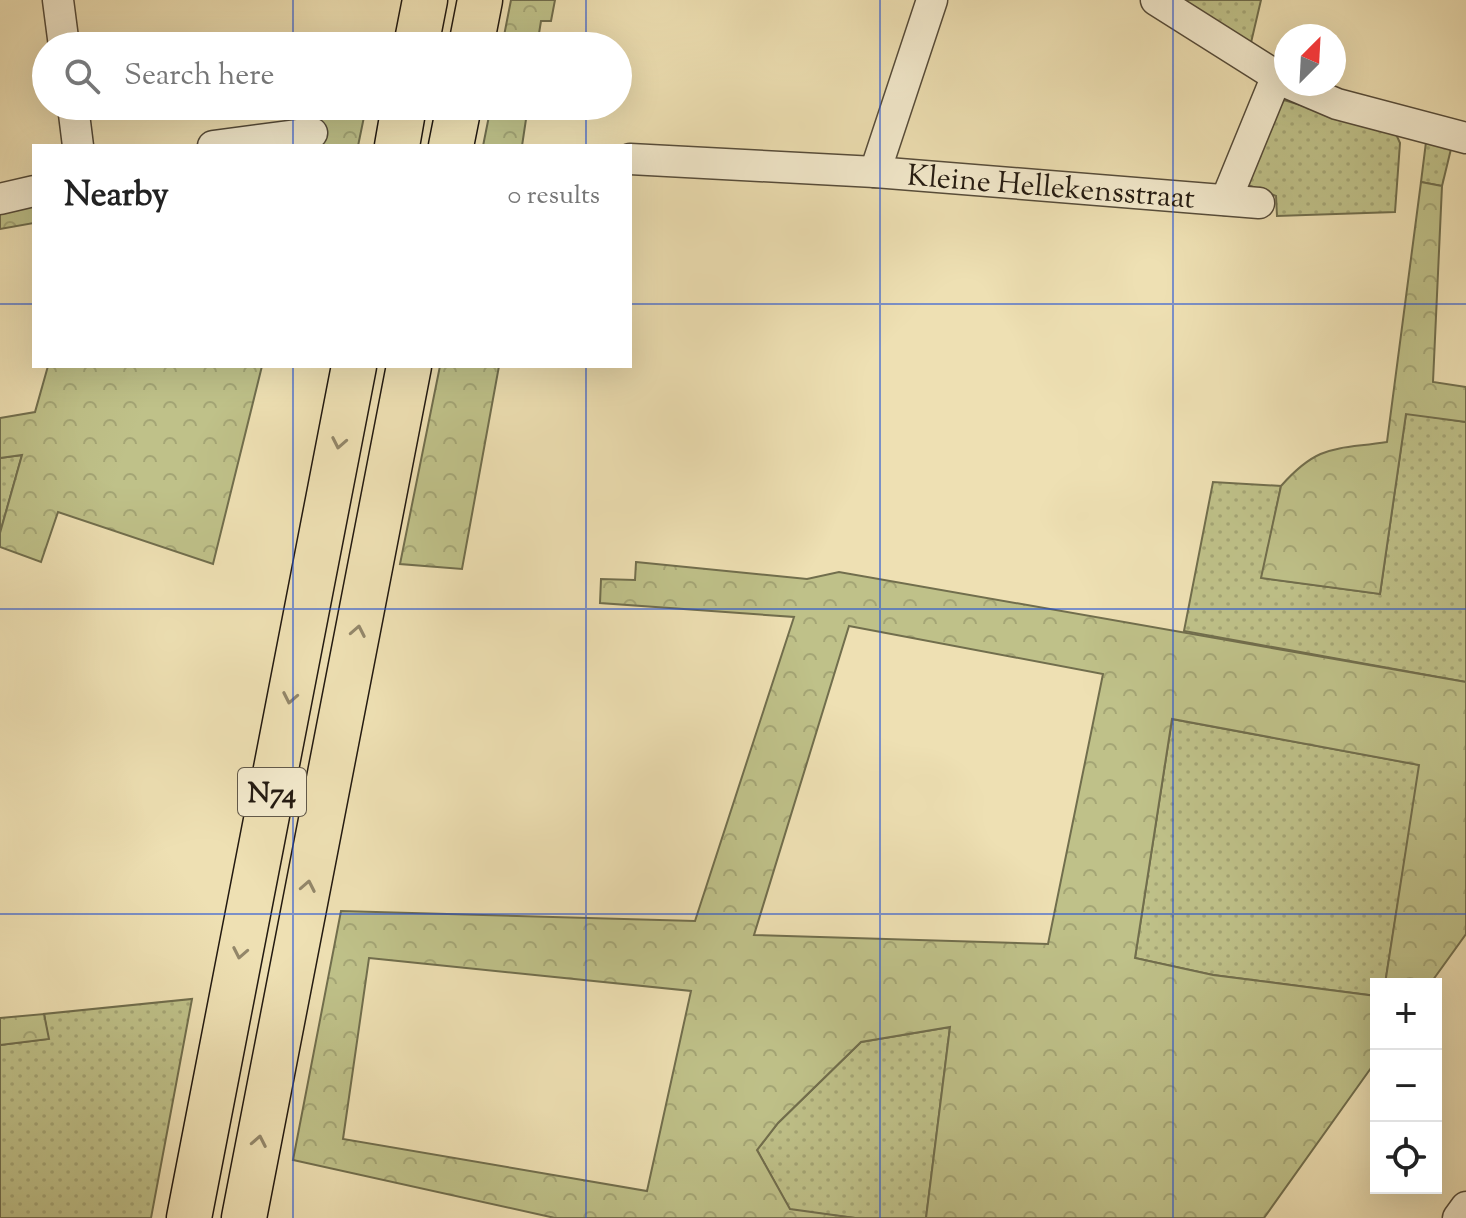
<!DOCTYPE html>
<html lang="en">
<head>
<meta charset="utf-8">
<style>
  :root { --surface:#fff; --page:#f6f6f6; --text:#222; --muted:#767676; --line:#e0e0e0 }
  body { margin:0; font-family:"Sorts Mill Goudy",serif; background:var(--page); color:var(--text) }
  .controls { position:absolute; right:24px; bottom:24px; display:grid; overflow:hidden; border-radius:0px; box-shadow:0 8px 32px #0002 }
  .controls button { width:72px; height:72px; display:grid; place-items:center; padding:0; border:0; border-bottom:2px solid var(--line); background:var(--surface); color:var(--text); font:40px sans-serif }
  .compass { position:absolute; left:1274px; top:24px; width:72px; height:72px; border-radius:50%; background:var(--surface); box-shadow:0 8px 32px #0002; rotate:24deg }
  .list { margin:0; padding:0; list-style:none }
  h2 { display:flex; justify-content:space-between; align-items:center; height:104px; margin:0; padding:0 32px; font-size:34px }
  h2 small { font-size:26px; font-weight:400; color:var(--muted) }
  .icon { flex:none; width:44px; height:44px; fill:none; stroke:currentColor; stroke-width:2; stroke-linecap:round; stroke-linejoin:round }
  .map { position:relative; flex:none; width:1466px; height:1218px; overflow:hidden }
  .search { position:absolute; background:var(--surface); box-shadow:0 8px 32px #0002; left:32px; top:32px; width:600px; height:88px; display:flex; align-items:center; gap:20px; box-sizing:border-box; padding:0 28px; border-radius:44px; color:var(--muted); font-size:30px }
  .panel { position:absolute; background:var(--surface); box-shadow:0 8px 32px #0002; left:32px; top:144px; width:600px; height:224px; border-radius:0px }
  .map>svg:first-child { display:block }
</style>
</head>
<body>
<div class="map">
<svg width="1466" height="1218" viewBox="0 0 1466 1218">
  <defs>
    <pattern id="grass-dots" width="8" height="8" patternUnits="userSpaceOnUse" patternTransform="scale(2)"><rect width="8" height="8" fill="#bfc189"/><path d="M2 2h.1M6 6h.1" fill="none" stroke="#a4a575" stroke-width="1.8" stroke-linecap="round"/></pattern>
    <pattern id="forest-crowns" width="20" height="18" patternUnits="userSpaceOnUse" patternTransform="scale(2)"><rect width="20" height="18" fill="#bfc189"/><path d="M2 6a3 3 0 1 1 6 0M12 15a3 3 0 1 1 6 0" fill="none" stroke="#a4a575"/></pattern>
  </defs>
  <rect width="100%" height="100%" fill="#eee0b3"/>
  <filter id="stains"><feTurbulence type="fractalNoise" baseFrequency=".0025" numOctaves="4"/><feColorMatrix values="0 0 0 0 .2 0 0 0 0 .09 0 0 0 0 .02 0 0 0 .5 -.17"/></filter>
  <radialGradient id="worn" r=".72"><stop offset=".6" stop-color="#630" stop-opacity="0"/><stop offset="1" stop-color="#630" stop-opacity=".3"/></radialGradient>
  <path fill="url(#grass-dots)" stroke="#716e4d" stroke-width="2" d="M 1178,0 L 1261,0 L 1250,47 Z
    M 1284,100 L 1396,134 L 1400,143 L 1395,212 L 1277,216 L 1276,196 L 1248,185 L 1276,103 Z
    M 1426,142 L 1451,149 L 1442,186 L 1421,182 Z
    M 1406,413 L 1466,422 L 1466,682 L 1184,631 L 1213,482 L 1281,486 L 1262,578 L 1380,594 Z
    M 22,455 L 0,533 L 0,458 Z
    M 1172,719 L 1420,765 L 1385,984 L 1376,984 L 1376,996 L 1213,975 L 1135,958 Z
    M 192,999 L 151,1218 L 0,1218 L 0,1045 L 48,1039 L 44,1014 Z
    M 950,1027 L 926,1218 L 855,1218 L 790,1210 L 757,1150 L 778,1123 L 861,1042 Z"/>
  <path fill="url(#forest-crowns)" stroke="#716e4d" stroke-width="2" fill-rule="evenodd" d="M 511,0 L 555,0 L 551,21 L 541,21 L 537,46 L 502,46 Z
    M 491,106 L 528,106 L 522,146 L 483,146 Z
    M 365,112 L 358,146 L 313,146 L 320,114 Z
    M 1421,182 L 1442,186 L 1433,382 L 1466,387 L 1466,422 L 1406,414 L 1380,594 L 1261,578 L 1281,486 C 1319,443 1336,450 1387,442 Z
    M 34,204 L 34,223 L 0,229 L 0,212 Z
    M 48,366 L 262,366 L 213,564 L 58,512 L 41,562 L 0,547 L 0,533 L 22,455 L 0,458 L 0,418 L 35,412 Z
    M 440,366 L 499,366 L 462,569 L 400,564 Z
    M 636,562 L 807,579 L 839,572 L 1466,682 L 1466,934 L 1430,984 L 1385,984 L 1419,765 L 1172,719 L 1135,958 L 1213,975 L 1376,996 L 1376,1061 L 1264,1218 L 926,1218 L 950,1027 L 861,1042 L 778,1123 L 757,1150 L 790,1209 L 855,1218 L 555,1218 L 293,1160 L 341,911 L 695,921 L 794,617 L 600,603 L 601,579 L 635,580 ZM 849,626 L 1103,674 L 1048,944 L 754,935 ZM 369,958 L 691,991 L 647,1191 L 343,1139 Z
    M 44,1014 L 49,1039 L 0,1045 L 0,1018 Z"/>
  <g fill="none" stroke-linecap="round" stroke-linejoin="round">
    <defs>
      <g id="minor">
        <path d="M 58,0 L 64,46"/>
        <path d="M 1156,0 L 1286,82"/>
        <path d="M 1290,84 L 1337,104 L 1466,138"/>
        <path d="M 73,106 L 78,146"/>
        <path d="M 213,146 L 312,133"/>
        <path id="s1" d="M 630,159 L 875,172 L 1259,203"/>
        <path d="M 875,172 L 932,0"/>
        <path d="M 0,199 L 34,191"/>
        <path d="M 1226,200 L 1276,78"/>
        <path d="M 1458,1218 L 1466,1207"/>
      </g>
      <path id="highway" d="M 416,46 L 425,0
        M 471,46 L 480,0
        M 397,146 L 404,106
        M 451,146 L 459,106
        M 189,1218 L 354,366
        M 244,1218 L 409,366"/>
    </defs>
    <use href="#minor" stroke="#564c3a" stroke-width="33"/>
    <use href="#highway" stroke="#231a11" stroke-width="47"/>
    <use href="#minor" stroke="#f4ebce" stroke-width="30"/>
    <use href="#highway" stroke="#eee0b3" stroke-width="44"/>
  </g>
  <defs><path id="oneway-chevron" d="M-2-3.5L2.5 0L-2 3.5" fill="none" stroke-width="1.6" stroke-linecap="round" stroke-linejoin="round" transform="scale(2)"/></defs>
  <g stroke="#93876a">
    <use href="#oneway-chevron" transform="translate(339 443) rotate(101)"/>
    <use href="#oneway-chevron" transform="translate(358 631) rotate(-79)"/>
    <use href="#oneway-chevron" transform="translate(290 698) rotate(101)"/>
    <use href="#oneway-chevron" transform="translate(308 886) rotate(-79)"/>
    <use href="#oneway-chevron" transform="translate(240 953) rotate(101)"/>
    <use href="#oneway-chevron" transform="translate(259 1141) rotate(-79)"/>
  </g>
  <path fill="none" stroke="#1d4ed8" stroke-width="2" stroke-opacity="0.55" d="M 293,0 L 293,46M 586,0 L 586,46M 880,0 L 880,1218M 1173,0 L 1173,1218M 293,106 L 293,146M 586,106 L 586,146M 0,304 L 34,304M 630,304 L 1466,304M 293,366 L 293,1218M 586,366 L 586,1218M 0,609 L 1466,609M 0,914 L 1466,914"/>
  <g text-anchor="middle" stroke-width="6" stroke-linejoin="round" paint-order="stroke">
    <rect fill="#f4ebce" stroke="#62594a" stroke-width="2" x="238" y="768" width="68" height="48" rx="6"/>
    <g font-size="28" font-weight="bold" fill="#231a11">
      <text x="272" y="802">N74</text>
    </g>
    <g font-size="30" fill="#231a11" stroke="#f4ebce">
      <text dy="10" stroke="none"><textPath href="#s1" startOffset="422">Kleine Hellekensstraat</textPath></text>
    </g>
  </g>
  <rect width="100%" height="100%" filter="url(#stains)"/>
  <rect width="100%" height="100%" fill="url(#worn)"/>
</svg>
<div class="controls">
<button>+</button>
<button>−</button>
<button><svg class="icon" aria-label="locate" viewBox="0 0 24 24"><circle cx="12" cy="12" r="6"/><path d="M12 2v4M12 18v4M2 12h4M18 12h4"/></svg></button>
</div>
<svg class="compass" viewBox="-18 -18 36 36"><path d="M0-13l5 13h-10z" fill="#e53935"/><path d="M0 13l5-13h-10z" fill="#767676"/></svg>
<div class="search"><svg class="icon" aria-label="search" viewBox="0 0 24 24"><circle cx="10" cy="10" r="6"/><path d="M15 15l6 6"/></svg>Search here</div>
<section class="panel">
<h2>Nearby<small>0 results</small></h2>
<ul class="list">
</ul>
</section>
</div>
</body>
</html>
